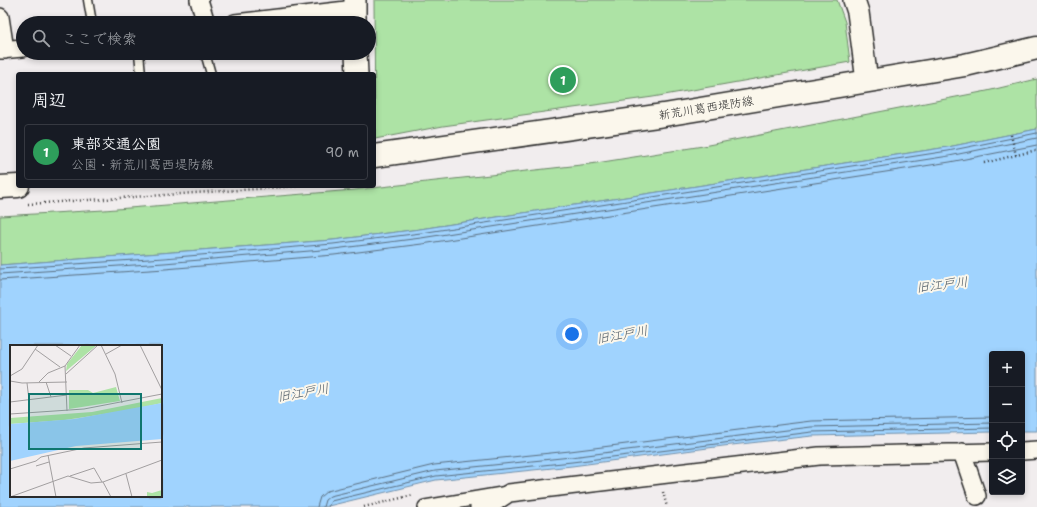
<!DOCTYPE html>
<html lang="ja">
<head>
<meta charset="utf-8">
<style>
  :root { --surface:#171b24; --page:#20242c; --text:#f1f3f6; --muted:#9ea1a6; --line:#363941; --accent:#8c9099 }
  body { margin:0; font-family:"Shantell Sans","Klee One",sans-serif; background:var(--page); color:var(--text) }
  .controls { position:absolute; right:12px; bottom:12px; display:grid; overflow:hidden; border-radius:4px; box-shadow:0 2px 6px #0003 }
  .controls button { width:36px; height:36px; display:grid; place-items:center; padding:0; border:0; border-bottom:1px solid var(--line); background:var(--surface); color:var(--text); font:20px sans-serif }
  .you { position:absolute; left:572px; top:334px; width:14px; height:14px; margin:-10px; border:3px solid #fff; border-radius:50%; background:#1a73e8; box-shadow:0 0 0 6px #1a73e833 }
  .badge { display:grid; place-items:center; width:26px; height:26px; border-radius:50%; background:var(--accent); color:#fff; font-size:13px; font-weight:700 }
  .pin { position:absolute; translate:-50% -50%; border:2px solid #fff; box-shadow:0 1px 4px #0006 }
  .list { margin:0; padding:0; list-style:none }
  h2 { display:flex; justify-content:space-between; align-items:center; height:52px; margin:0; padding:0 16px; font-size:17px }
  h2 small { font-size:13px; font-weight:400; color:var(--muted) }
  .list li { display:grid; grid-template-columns:26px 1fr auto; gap:12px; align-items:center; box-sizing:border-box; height:56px; margin:0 8px 8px; padding:0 8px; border:1px solid var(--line); border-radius:4px }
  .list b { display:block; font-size:15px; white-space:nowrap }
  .list p { margin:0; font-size:13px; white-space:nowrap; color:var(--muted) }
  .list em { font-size:13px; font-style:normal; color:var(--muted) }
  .icon { flex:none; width:22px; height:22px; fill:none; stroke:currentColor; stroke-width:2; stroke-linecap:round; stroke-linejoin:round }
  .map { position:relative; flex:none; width:1037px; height:507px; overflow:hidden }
  .search { position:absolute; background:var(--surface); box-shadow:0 2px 6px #0003; left:16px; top:16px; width:360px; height:44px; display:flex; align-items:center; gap:10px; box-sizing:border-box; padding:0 14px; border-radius:22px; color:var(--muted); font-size:15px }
  .panel { position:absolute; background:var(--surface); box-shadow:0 2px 6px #0003; left:16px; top:72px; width:360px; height:116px; border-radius:4px }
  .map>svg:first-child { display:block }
</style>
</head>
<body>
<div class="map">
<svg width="1037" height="507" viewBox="0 0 1037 507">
  <rect width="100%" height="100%" fill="#f1edee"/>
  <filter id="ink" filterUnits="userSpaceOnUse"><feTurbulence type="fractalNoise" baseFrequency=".025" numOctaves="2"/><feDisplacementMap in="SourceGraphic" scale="8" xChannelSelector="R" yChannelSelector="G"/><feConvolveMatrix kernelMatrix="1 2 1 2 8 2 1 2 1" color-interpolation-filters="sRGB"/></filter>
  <g filter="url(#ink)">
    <path fill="#ade3a5" stroke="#6c8768" d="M 374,0 L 837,0 L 845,22 L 850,62 L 653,97 L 443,126 L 375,139 Z
      M 1037,79 L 1037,129 L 948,147 L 420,229 L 333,240 L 0,265 L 0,216 L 104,210 L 354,190 L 590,164 L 703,146 L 987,91 Z"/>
    <path fill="#a0d3fe" stroke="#7190aa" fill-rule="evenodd" d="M 1037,129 L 1037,431 L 1022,431 L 1022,354 L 992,354 L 992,432 L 812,436 L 723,446 L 572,466 L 436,480 L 324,507 L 0,507 L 0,265 L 333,240 L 420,229 L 948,147 ZM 11,346 L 161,346 L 161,496 L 11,496 Z"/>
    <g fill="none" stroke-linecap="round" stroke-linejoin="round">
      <path stroke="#5a6e7f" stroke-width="1" d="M 0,269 L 164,258 L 333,244 L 421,233 L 948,151 L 1037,133
        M 0,274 L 164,263 L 334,249 L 421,238 L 949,156 L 1037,138
        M 0,280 L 165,269 L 334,255 L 422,244 L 950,162 L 1037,145
        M 317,507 L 320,497 L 327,491 L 434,465 L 570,451 L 811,421 L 992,417
        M 323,507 L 325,500 L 330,496 L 435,471 L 571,457 L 811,427 L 992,423
        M 328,507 L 331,501 L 436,476 L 572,462 L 812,432 L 992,428"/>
      <defs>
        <path id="service" d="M 88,0 L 92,23
          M 139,53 L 141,74
          M 205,53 L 211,74"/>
        <path id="pedestrian" d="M 425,507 L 508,493"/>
        <path id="minor" d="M 199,0 L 206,23
          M 0,17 L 5,50
          M 235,23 L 355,9
          M 0,50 L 23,48
          M 1022,451 L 1037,450
          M 962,452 L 977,496
          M 479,507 L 494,503 L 509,493 L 819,456 L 992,452"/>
        <path id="tertiary" d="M 355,0 L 355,23
          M 854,0 L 858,12 L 867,81
          M 356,53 L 357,74"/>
        <path id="secondary" d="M 374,156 L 664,115 L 965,65 L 1037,48
          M 0,187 L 18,186"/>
      </defs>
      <use href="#service" stroke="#2b2b2b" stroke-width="11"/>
      <use href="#pedestrian" stroke="#2b2b2b" stroke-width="16"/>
      <use href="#minor" stroke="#2b2b2b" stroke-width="20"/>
      <use href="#tertiary" stroke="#2b2b2b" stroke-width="24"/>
      <use href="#secondary" stroke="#2b2b2b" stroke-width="25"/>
      <path stroke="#2b2b2b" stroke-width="2.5" stroke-dasharray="1 3" stroke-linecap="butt" d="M 1011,135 L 1016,155
        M 984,163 L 1037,150
        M 28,204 L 300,186
        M 663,492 L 667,507
        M 364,507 L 413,495"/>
      <use href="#service" stroke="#fbf7ec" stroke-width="8"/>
      <use href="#pedestrian" stroke="#fbf7ec" stroke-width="13"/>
      <use href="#minor" stroke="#fbf7ec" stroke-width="17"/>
      <use href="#tertiary" stroke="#fbf7ec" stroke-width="21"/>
      <use href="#secondary" stroke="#fbf7ec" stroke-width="22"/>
    </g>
  </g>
  <g text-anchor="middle" stroke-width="4" stroke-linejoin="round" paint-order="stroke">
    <g font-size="12" fill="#2b2b2b" stroke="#fbf7ec">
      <text transform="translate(706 108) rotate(-9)" y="4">新荒川葛西堤防線</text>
    </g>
    <g font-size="13" font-style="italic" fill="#485560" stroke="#fbf7ec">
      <text transform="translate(942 284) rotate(-7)" y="5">旧江戸川</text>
      <text transform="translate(622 334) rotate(-10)" y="5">旧江戸川</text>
      <text transform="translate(303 392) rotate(-10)" y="5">旧江戸川</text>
    </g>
  </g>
  <g transform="translate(10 345)">
    <rect width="152" height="152" fill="#f1edee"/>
    <path d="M 72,0 L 87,0 L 56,26 L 57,19 ZM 106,42 L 110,56 L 59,64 L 59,45 L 78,45 L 83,48 ZM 152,53 L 152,58 L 121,65 L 55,75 L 0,79 L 0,73 L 82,67 ZM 152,145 L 152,152 L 137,152 L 137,147 L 142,148 Z" fill="#ade3a5"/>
    <path d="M 152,58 L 152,94 L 66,101 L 0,116 L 0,79 L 64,74 Z" fill="#a0d3fe"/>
    <path fill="none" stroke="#a29fa0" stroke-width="1" d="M 45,0 L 61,11M 91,0 L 105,29 L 112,58M 130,0 L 152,45M 25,4 L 50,22M 96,9 L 112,0M 56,29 L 88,0M 0,31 L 12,24 L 28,0M 0,36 L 12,38 L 57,37M 29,37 L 38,28 L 55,21M 36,37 L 41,52M 17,38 L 19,55M 0,57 L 57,50M 57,66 L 55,21 L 70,0M 0,69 L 74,64 L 152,49M 38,110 L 46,152M 26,121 L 39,117M 0,124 L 26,116 L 31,112 L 74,103 L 152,97M 116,129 L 122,152M 60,131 L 84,123 L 92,137M 93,137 L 101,152M 0,152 L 58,131 L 81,138 L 93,137 L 152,115"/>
    <path fill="#0f766e" fill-opacity="0.15" stroke="#0f766e" stroke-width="2" d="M 19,49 L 131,49 L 131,104 L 19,104 Z"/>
    <rect width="152" height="152" fill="none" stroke="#2b2b2b" stroke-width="2"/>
  </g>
</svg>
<div class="controls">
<button>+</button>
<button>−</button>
<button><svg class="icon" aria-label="locate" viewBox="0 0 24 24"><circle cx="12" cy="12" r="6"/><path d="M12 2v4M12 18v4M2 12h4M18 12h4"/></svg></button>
<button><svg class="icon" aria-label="layers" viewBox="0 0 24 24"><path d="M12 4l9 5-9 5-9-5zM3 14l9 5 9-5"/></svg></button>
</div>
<div class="you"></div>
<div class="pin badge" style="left:563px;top:80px;background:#2e9e5b">1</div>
<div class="search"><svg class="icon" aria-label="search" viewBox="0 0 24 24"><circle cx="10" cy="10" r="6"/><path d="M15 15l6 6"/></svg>ここで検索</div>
<section class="panel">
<h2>周辺<small></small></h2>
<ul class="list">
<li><span class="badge" style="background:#2e9e5b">1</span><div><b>東部交通公園</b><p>公園 · 新荒川葛西堤防線</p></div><em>90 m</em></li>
</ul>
</section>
</div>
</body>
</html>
